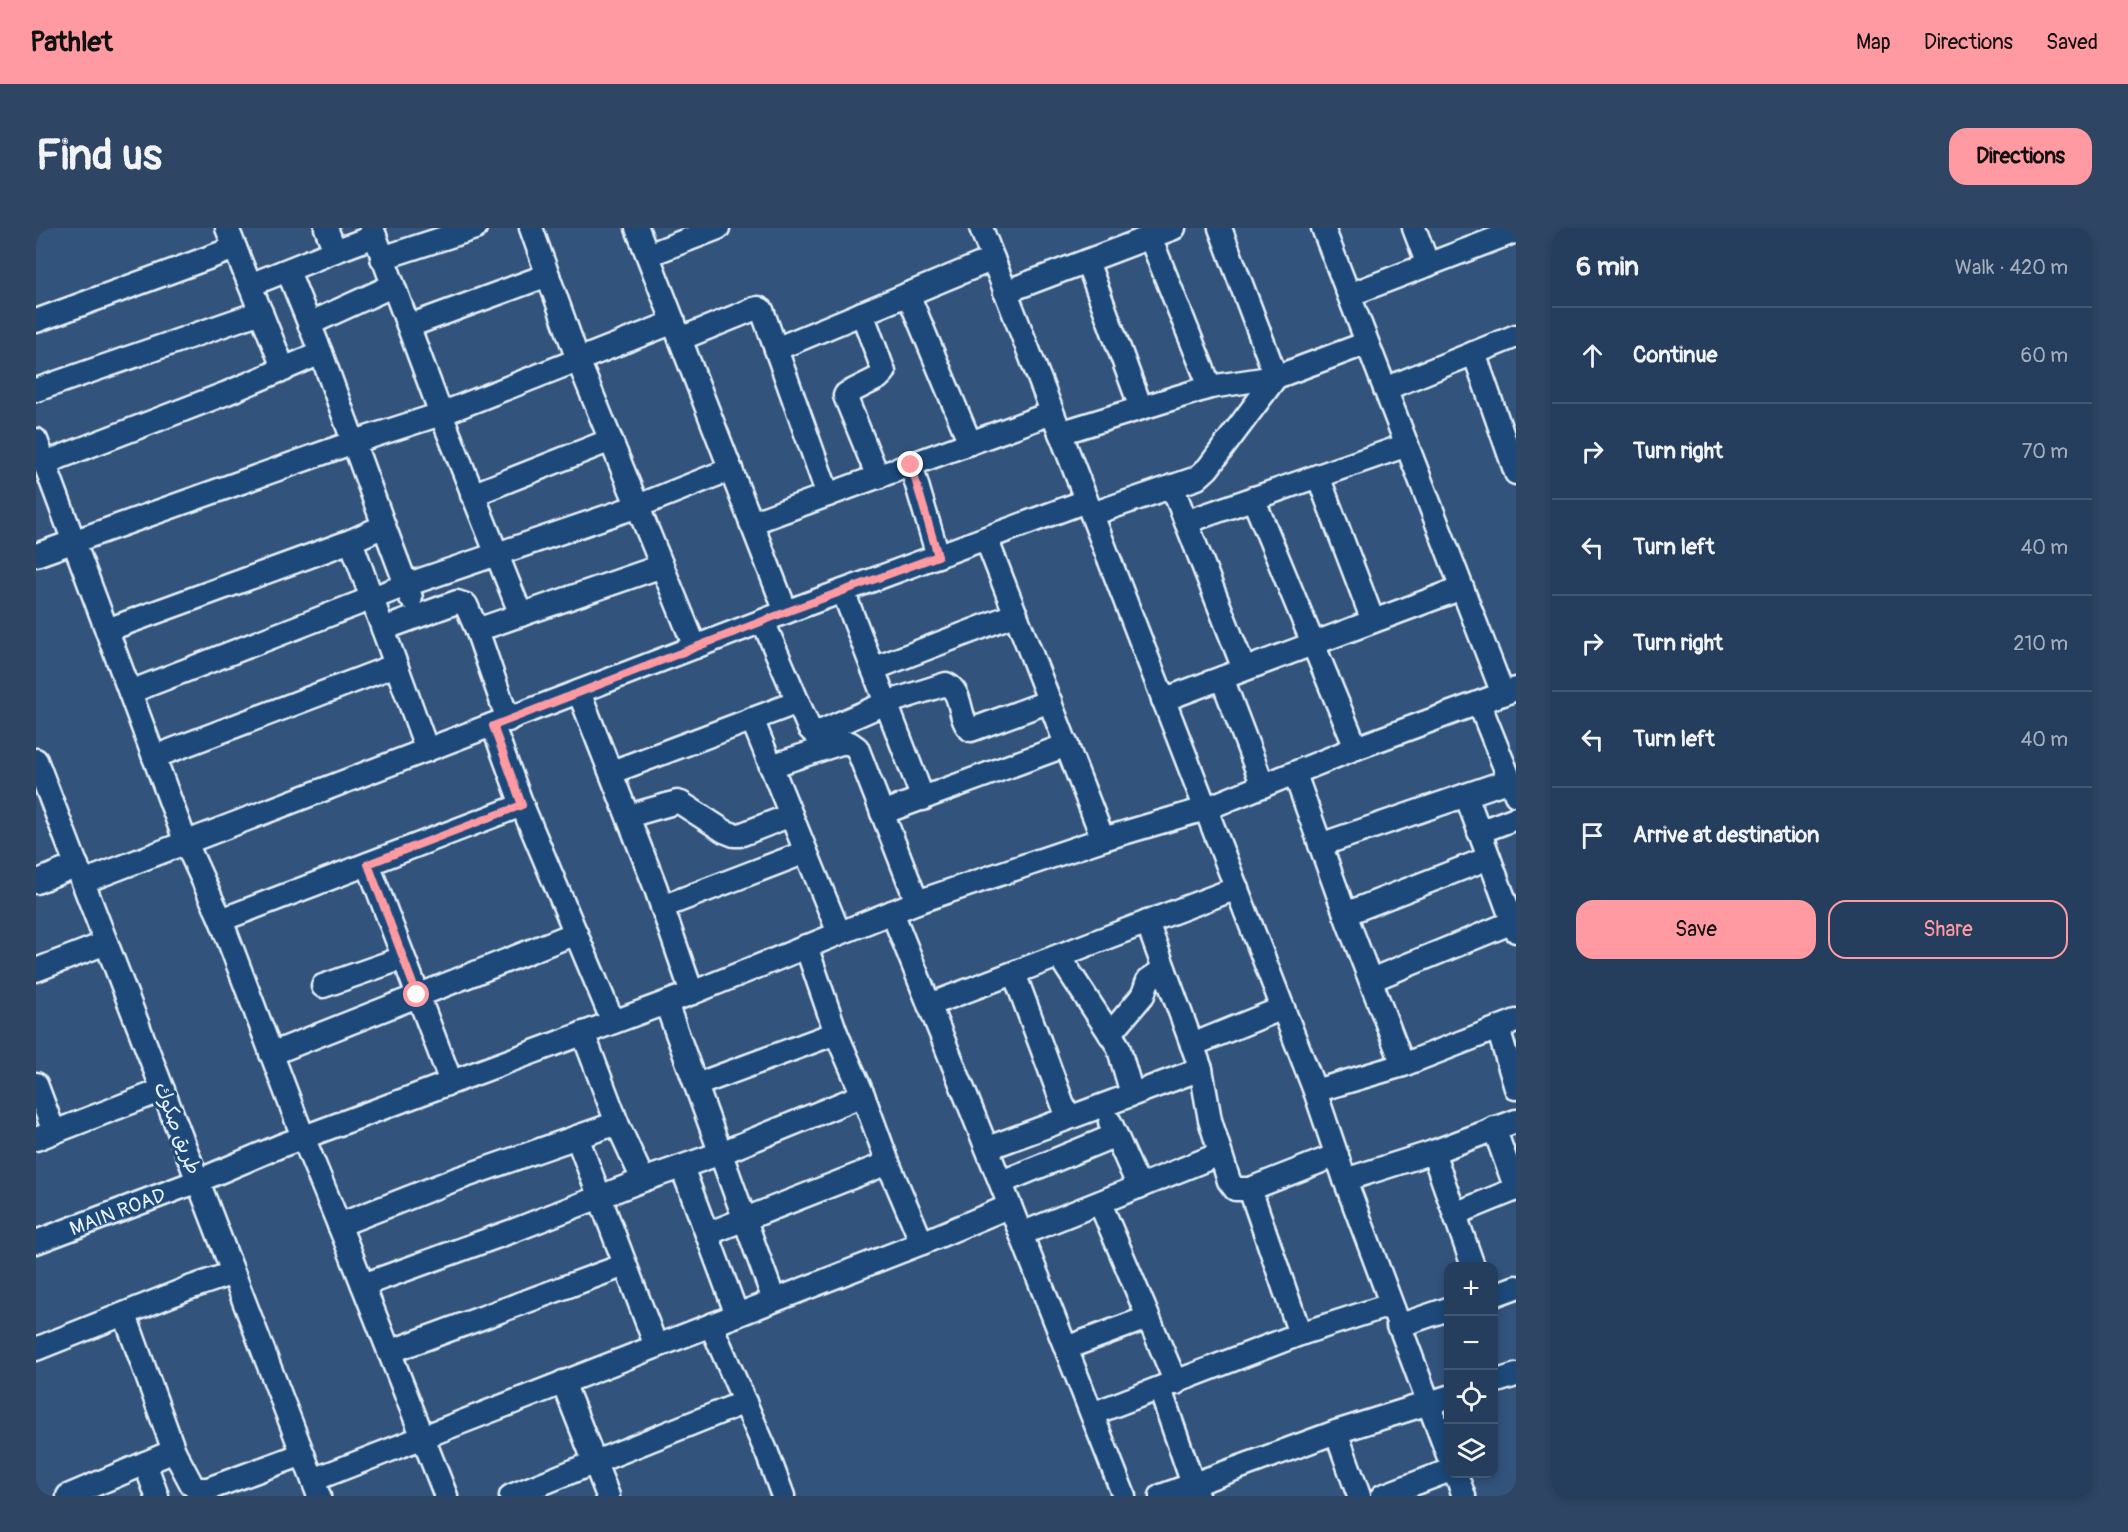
<!DOCTYPE html>
<html lang="en">
<head>
<meta charset="utf-8">
<style>
  :root { --surface:#263e5d; --page:#2e4563; --text:#f1f3f6; --muted:#a4aebc; --line:#425772; --accent:#ff9aa2 }
  body { margin:0; font-family:Pangolin,"Playpen Sans Arabic",sans-serif; background:var(--page); color:var(--text) }
  .controls { position:absolute; right:18px; bottom:18px; display:grid; overflow:hidden; border-radius:12px; box-shadow:0 3px 9px #0003 }
  .controls button { width:54px; height:54px; display:grid; place-items:center; padding:0; border:0; border-bottom:2px solid var(--line); background:var(--surface); color:var(--text); font:30px sans-serif }
  .stop { position:absolute; width:18px; height:18px; margin:-14px; border:4px solid #ff9aa2; border-radius:50%; background:#fff }
  .stop.end { background:#ff9aa2; border-color:#fff; box-shadow:0 2px 6px #0008 }
  .list { margin:0; padding:0; list-style:none }
  h2 { display:flex; justify-content:space-between; align-items:center; height:78px; margin:0; padding:0 24px; font-size:26px }
  h2 small { font-size:20px; font-weight:400; color:var(--muted) }
  .list li { display:grid; grid-template-columns:39px 1fr auto; gap:18px; align-items:center; box-sizing:border-box; height:96px; padding:0 24px; border-top:2px solid var(--line) }
  .list b { display:block; font-size:22px; white-space:nowrap }
  .list em { font-size:20px; font-style:normal; color:var(--muted) }
  .actions { display:flex; gap:12px; padding:18px 24px }
  .actions a { flex:1; padding:14px 0; border:2px solid var(--accent); border-radius:18px; text-align:center; font-size:21px; color:var(--accent) }
  .actions .main { background:var(--accent); color:#111 }
  .icon { flex:none; width:33px; height:33px; fill:none; stroke:currentColor; stroke-width:2; stroke-linecap:round; stroke-linejoin:round }
  .map { position:relative; flex:none; width:1480px; height:1268px; overflow:hidden; border-radius:18px }
  header { display:flex; align-items:center; gap:36px; box-sizing:border-box; height:84px; padding:0 30px; background:var(--accent); color:#111 }
  header strong { font-size:28px }
  nav { display:flex; gap:33px; margin-inline-start:auto; font-size:21px }
  .intro { display:flex; align-items:center; justify-content:space-between; box-sizing:border-box; height:144px; padding:0 36px }
  h1 { margin:0; font-size:42px }
  .button { padding:15px 27px; border-radius:18px; background:var(--accent); color:#111; font-size:21px; font-weight:700 }
  main { display:flex; gap:36px; padding:0 36px }
  aside { flex:1; background:var(--surface); border-radius:18px; box-shadow:0 3px 9px #0003 }
  .map>svg:first-child { display:block }
</style>
</head>
<body>
<header>
<strong>Pathlet</strong>
<nav><a>Map</a><a>Directions</a><a>Saved</a></nav>
</header>
<div class="intro"><h1>Find us</h1><a class="button">Directions</a></div>
<main>
<div class="map">
<svg width="1480" height="1268" viewBox="0 0 1480 1268">
  <rect width="100%" height="100%" fill="#32537c"/>
  <filter id="ink" filterUnits="userSpaceOnUse"><feTurbulence type="fractalNoise" baseFrequency=".0167" numOctaves="2"/><feDisplacementMap in="SourceGraphic" scale="12" xChannelSelector="R" yChannelSelector="G"/><feConvolveMatrix kernelMatrix="1 2 1 2 8 2 1 2 1" color-interpolation-filters="sRGB"/></filter>
  <g filter="url(#ink)">
    <g fill="none" stroke-linecap="round" stroke-linejoin="round">
      <defs>
        <g id="minor">
          <path d="M 191,0 L 248,142"/>
          <path d="M 290,0 L 299,23 L 339,8"/>
          <path d="M 336,0 L 405,186 L 485,387"/>
          <path d="M 495,0 L 542,132 L 659,419"/>
          <path d="M 601,0 L 750,384 L 1050,273"/>
          <path d="M 945,0 L 1279,863 L 1309,952 L 1412,1227"/>
          <path d="M 1287,0 L 1467,466"/>
          <path d="M 1378,0 L 1392,37"/>
          <path d="M 1114,9 L 1174,159"/>
          <path d="M 612,27 L 682,0"/>
          <path d="M 346,30 L 439,0"/>
          <path d="M 1051,33 L 1105,180"/>
          <path d="M 214,57 L 299,23"/>
          <path d="M 969,64 L 1138,0"/>
          <path d="M 872,66 L 934,215"/>
          <path d="M 1313,67 L 1480,3"/>
          <path d="M 826,85 L 848,144 L 842,150 L 810,166 L 809,168 L 842,249"/>
          <path d="M 0,93 L 199,20"/>
          <path d="M 273,96 L 356,58"/>
          <path d="M 373,98 L 512,47"/>
          <path d="M 644,111 L 718,81 L 722,80 L 726,82 L 792,267"/>
          <path d="M 740,121 L 957,31"/>
          <path d="M 1438,125 L 1480,245"/>
          <path d="M 1349,161 L 1480,108"/>
          <path d="M 0,162 L 225,84"/>
          <path d="M 1024,205 L 1174,159 L 1240,149 L 1331,115"/>
          <path d="M 0,212 L 150,615 L 185,692 L 267,909 L 312,1019 L 410,1268"/>
          <path d="M 9,235 L 191,165 L 285,125"/>
          <path d="M 875,237 L 902,328"/>
          <path d="M 1282,248 L 1337,393"/>
          <path d="M 1136,258 L 1208,441"/>
          <path d="M 436,267 L 575,212"/>
          <path d="M 1217,270 L 1320,520"/>
          <path d="M 1056,286 L 1161,250 L 1172,240 L 1240,149 L 1184,0"/>
          <path d="M 1150,294 L 1371,217"/>
          <path d="M 715,295 L 1016,185"/>
          <path d="M 348,298 L 375,370"/>
          <path d="M 950,310 L 1067,611"/>
          <path d="M 315,313 L 391,522"/>
          <path d="M 0,327 L 318,214 L 405,186 L 638,94"/>
          <path d="M 807,363 L 887,571"/>
          <path d="M 727,393 L 773,500 L 779,506 L 850,475 L 910,456 C 928,464 921,491 935,502 L 1014,473"/>
          <path d="M 347,401 L 421,374 L 430,377 L 441,402 L 472,492"/>
          <path d="M 71,402 L 315,313 L 348,298 L 285,125 L 252,43"/>
          <path d="M 441,402 L 626,338"/>
          <path d="M 837,441 L 980,386"/>
          <path d="M 1186,450 L 1227,558"/>
          <path d="M 94,464 L 370,357 L 602,278 L 695,241"/>
          <path d="M 543,464 L 619,658 L 656,765"/>
          <path d="M 1127,472 L 1426,360"/>
          <path d="M 1443,475 L 1480,567"/>
          <path d="M 716,491 L 803,705"/>
          <path d="M 457,498 L 486,577 L 577,794"/>
          <path d="M 118,529 L 360,437"/>
          <path d="M 0,532 L 283,1268"/>
          <path d="M 735,538 L 805,515 L 814,515 L 821,520 L 881,674"/>
          <path d="M 576,544 L 762,474"/>
          <path d="M 1259,546 L 1312,694 L 1367,837"/>
          <path d="M 1430,567 L 1480,703"/>
          <path d="M 846,585 L 1031,517"/>
          <path d="M 592,588 L 641,574 L 645,575 L 688,603 L 698,607 L 704,607 L 755,587"/>
          <path d="M 1443,604 L 1480,590"/>
          <path d="M 1284,617 L 1474,552"/>
          <path d="M 332,636 L 415,854"/>
          <path d="M 0,654 L 41,637"/>
          <path d="M 47,654 L 750,384"/>
          <path d="M 626,679 L 770,624"/>
          <path d="M 1309,686 L 1453,630"/>
          <path d="M 185,692 L 486,577"/>
          <path d="M 1111,694 L 1165,841 L 1174,892 L 1193,953 L 1199,961 L 1214,961 L 1301,927"/>
          <path d="M 770,718 L 800,805 L 827,867 L 852,935 L 886,1015"/>
          <path d="M 1023,728 L 1082,818 L 1096,866"/>
          <path d="M 0,742 L 70,715"/>
          <path d="M 978,745 L 1032,890"/>
          <path d="M 1335,752 L 1477,694"/>
          <path d="M 287,758 L 367,730"/>
          <path d="M 630,775 L 738,1072"/>
          <path d="M 893,777 L 1201,660"/>
          <path d="M 1462,800 L 1480,860"/>
          <path d="M 1074,806 L 1107,767 L 1112,752 L 1128,741"/>
          <path d="M 1156,817 L 1247,780"/>
          <path d="M 235,826 L 540,705"/>
          <path d="M 0,856 L 18,904"/>
          <path d="M 660,857 L 800,805"/>
          <path d="M 1279,863 L 1367,837 L 1480,793"/>
          <path d="M 1074,894 L 1103,959"/>
          <path d="M 1458,900 L 1480,961"/>
          <path d="M 541,909 L 620,1118"/>
          <path d="M 0,911 L 127,862"/>
          <path d="M 952,920 L 1165,841"/>
          <path d="M 1397,924 L 1437,1038"/>
          <path d="M 646,939 L 701,1087"/>
          <path d="M 607,952 L 685,925 L 827,867"/>
          <path d="M 1309,952 L 1397,924 L 1480,893"/>
          <path d="M 966,954 L 1080,907"/>
          <path d="M 1214,961 L 1264,1106"/>
          <path d="M 1064,975 L 1140,1155"/>
          <path d="M 974,978 L 1088,1268"/>
          <path d="M 1419,986 L 1480,961"/>
          <path d="M 303,997 L 418,952 L 581,895 L 547,805"/>
          <path d="M 671,1006 L 852,935"/>
          <path d="M 985,1006 L 1184,926"/>
          <path id="s1" d="M 0,1014 L 162,953 L 244,918 L 656,765 L 881,674 L 1067,611 L 1169,581 L 1320,520 L 1480,461"/>
          <path d="M 327,1057 L 479,1002 L 607,952 L 581,895"/>
          <path d="M 1458,1067 L 1480,1059"/>
          <path d="M 89,1087 L 138,1223 L 156,1257 L 161,1261 L 172,1261 L 267,1226"/>
          <path d="M 675,1097 L 731,1225 L 747,1268"/>
          <path d="M 1362,1098 L 1412,1081"/>
          <path d="M 1030,1120 L 1111,1090"/>
          <path d="M 0,1121 L 153,1060 L 197,1045"/>
          <path d="M 353,1124 L 589,1037"/>
          <path d="M 527,1154 L 572,1268"/>
          <path d="M 1458,1154 L 1480,1147"/>
          <path d="M 1124,1161 L 1161,1268"/>
          <path d="M 1056,1186 L 1264,1106 L 1354,1077"/>
          <path d="M 1300,1204 L 1323,1268"/>
          <path d="M 109,1235 L 121,1268"/>
          <path d="M 1420,1246 L 1428,1268"/>
          <path d="M 277,1252 L 886,1015 L 974,978 L 856,684"/>
          <path d="M 32,1268 L 138,1223"/>
          <path d="M 475,1268 L 709,1174"/>
          <path d="M 1125,1268 L 1300,1204 L 1412,1169"/>
          <path d="M 1346,1268 L 1412,1243"/>
        </g>
      </defs>
      <use href="#minor" stroke="#e8f1f8" stroke-width="27"/>
      <use href="#minor" stroke="#1f4a7a" stroke-width="22"/>
    </g>
  </g>
  <g fill="none" stroke-linecap="round" stroke-linejoin="round" filter="url(#ink)">
    <path stroke="#ff9aa2" stroke-width="8" d="M 381,767 L 332,636 L 486,577 L 457,498 L 750,384 L 902,328 L 875,237"/>
  </g>
  <g text-anchor="middle" stroke-width="6" stroke-linejoin="round" paint-order="stroke">
    <g font-size="20" fill="#e8f1f8" stroke="#1f4a7a">
      <text transform="translate(142 900) rotate(69)" y="7">طريق صكوك</text>
      <text dy="7" stroke="none"><textPath href="#s1" startOffset="87">MAIN ROAD</textPath></text>
    </g>
  </g>
</svg>
<div class="controls">
<button>+</button>
<button>−</button>
<button><svg class="icon" aria-label="locate" viewBox="0 0 24 24"><circle cx="12" cy="12" r="6"/><path d="M12 2v4M12 18v4M2 12h4M18 12h4"/></svg></button>
<button><svg class="icon" aria-label="layers" viewBox="0 0 24 24"><path d="M12 4l9 5-9 5-9-5zM3 14l9 5 9-5"/></svg></button>
</div>
<div class="stop" style="left:381px;top:767px"></div>
<div class="stop end" style="left:875px;top:237px"></div>
</div>
<aside>
<h2>6 min<small>Walk · 420 m</small></h2>
<ul class="list">
<li><svg class="icon" aria-label="ahead" viewBox="0 0 24 24"><path d="M12 20V5M6 11l6-6 6 6"/></svg><div><b>Continue</b></div><em>60 m</em></li>
<li><svg class="icon" aria-label="right" viewBox="0 0 24 24"><path d="M7 20v-9h11M14 6l5 5-5 5"/></svg><div><b>Turn right</b></div><em>70 m</em></li>
<li><svg class="icon" aria-label="left" viewBox="0 0 24 24"><path d="M17 20v-9H6M10 6l-5 5 5 5"/></svg><div><b>Turn left</b></div><em>40 m</em></li>
<li><svg class="icon" aria-label="right" viewBox="0 0 24 24"><path d="M7 20v-9h11M14 6l5 5-5 5"/></svg><div><b>Turn right</b></div><em>210 m</em></li>
<li><svg class="icon" aria-label="left" viewBox="0 0 24 24"><path d="M17 20v-9H6M10 6l-5 5 5 5"/></svg><div><b>Turn left</b></div><em>40 m</em></li>
<li><svg class="icon" aria-label="arrive" viewBox="0 0 24 24"><path d="M6 21V4h12l-3 4 3 4H6"/></svg><div><b>Arrive at destination</b></div></li>
</ul>
<div class="actions"><a class="main">Save</a><a>Share</a></div>
</aside>
</main>
</body>
</html>
